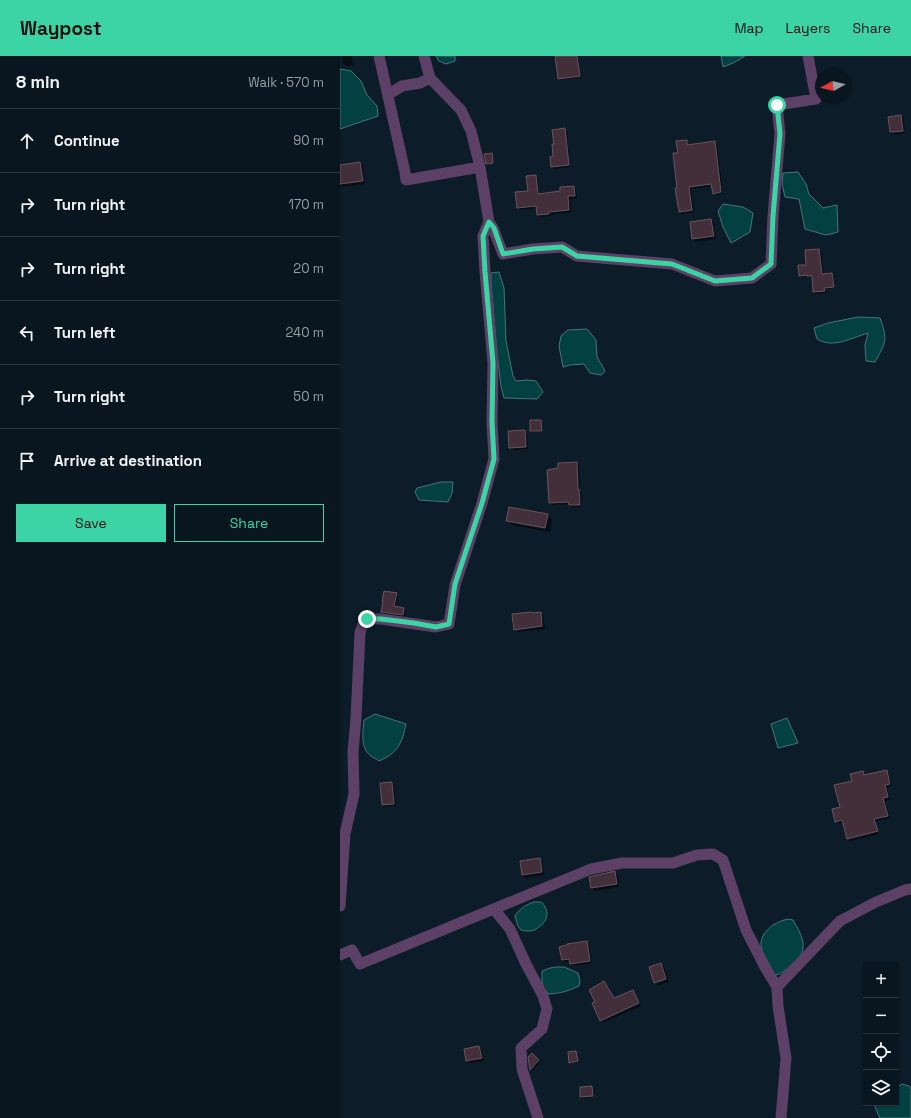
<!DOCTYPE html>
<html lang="en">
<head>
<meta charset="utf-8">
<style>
  :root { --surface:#09161f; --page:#121f28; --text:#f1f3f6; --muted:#999fa4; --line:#29353d; --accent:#3cd4a4 }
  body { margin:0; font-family:"Space Grotesk",sans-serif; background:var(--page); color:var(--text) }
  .controls { position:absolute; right:12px; bottom:12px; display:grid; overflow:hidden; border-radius:0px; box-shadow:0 1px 3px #0004 }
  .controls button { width:36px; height:36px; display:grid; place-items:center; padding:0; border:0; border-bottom:1px solid var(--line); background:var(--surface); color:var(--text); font:20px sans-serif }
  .compass { position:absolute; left:475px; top:12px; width:36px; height:36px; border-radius:50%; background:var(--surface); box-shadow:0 1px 3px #0004; rotate:262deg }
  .stop { position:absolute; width:12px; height:12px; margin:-9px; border:3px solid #3cd4a4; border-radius:50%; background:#fff }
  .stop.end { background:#3cd4a4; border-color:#fff; box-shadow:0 1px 4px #0008 }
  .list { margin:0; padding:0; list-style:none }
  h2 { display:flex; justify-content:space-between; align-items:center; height:52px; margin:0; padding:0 16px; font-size:17px }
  h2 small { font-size:13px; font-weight:400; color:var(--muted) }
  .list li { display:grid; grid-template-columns:26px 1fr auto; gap:12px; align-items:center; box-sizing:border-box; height:64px; padding:0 16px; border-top:1px solid var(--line) }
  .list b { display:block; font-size:15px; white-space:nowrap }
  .list em { font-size:13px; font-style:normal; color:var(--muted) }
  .actions { display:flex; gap:8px; padding:12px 16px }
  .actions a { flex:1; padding:9px 0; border:1px solid var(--accent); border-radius:0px; text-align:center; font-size:14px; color:var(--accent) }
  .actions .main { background:var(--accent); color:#111 }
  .icon { flex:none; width:22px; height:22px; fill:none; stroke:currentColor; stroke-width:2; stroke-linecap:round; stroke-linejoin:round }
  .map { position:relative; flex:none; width:571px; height:1062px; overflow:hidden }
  header { display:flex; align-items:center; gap:24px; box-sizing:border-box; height:56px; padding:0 20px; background:var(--accent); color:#111 }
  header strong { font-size:19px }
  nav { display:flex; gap:22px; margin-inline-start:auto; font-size:14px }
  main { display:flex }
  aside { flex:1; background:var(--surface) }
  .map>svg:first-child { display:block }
</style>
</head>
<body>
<header>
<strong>Waypost</strong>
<nav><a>Map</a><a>Layers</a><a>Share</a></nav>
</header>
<main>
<aside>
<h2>8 min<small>Walk · 570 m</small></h2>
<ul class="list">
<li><svg class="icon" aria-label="ahead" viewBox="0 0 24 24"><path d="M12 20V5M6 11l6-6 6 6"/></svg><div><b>Continue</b></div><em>90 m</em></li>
<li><svg class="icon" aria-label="right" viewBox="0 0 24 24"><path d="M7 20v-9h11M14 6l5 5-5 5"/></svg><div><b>Turn right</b></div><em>170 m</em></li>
<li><svg class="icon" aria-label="right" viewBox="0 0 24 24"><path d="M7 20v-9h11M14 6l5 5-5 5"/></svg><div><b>Turn right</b></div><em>20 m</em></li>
<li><svg class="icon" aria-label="left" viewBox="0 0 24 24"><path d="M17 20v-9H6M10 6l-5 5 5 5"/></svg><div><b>Turn left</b></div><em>240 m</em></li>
<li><svg class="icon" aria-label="right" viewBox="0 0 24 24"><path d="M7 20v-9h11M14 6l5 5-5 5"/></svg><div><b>Turn right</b></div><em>50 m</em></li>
<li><svg class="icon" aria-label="arrive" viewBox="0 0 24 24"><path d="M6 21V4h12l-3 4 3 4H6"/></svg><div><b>Arrive at destination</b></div></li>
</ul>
<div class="actions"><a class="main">Save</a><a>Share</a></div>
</aside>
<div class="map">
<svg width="571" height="1062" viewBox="0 0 571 1062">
  <rect width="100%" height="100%" fill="#0c1d29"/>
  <path fill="#024042" stroke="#47767a" d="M 96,0 L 115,0 L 115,5 L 106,8 L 99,5 Z
    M 381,0 L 405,0 L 393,7 L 383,11 Z
    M 0,13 L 11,15 L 21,25 L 27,39 L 37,50 L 38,60 L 0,73 Z
    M 458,116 L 466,128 L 469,138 L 483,152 L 497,149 L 498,176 L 486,179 L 465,173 L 459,143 L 445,141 L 442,128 L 443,117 Z
    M 383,148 L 403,151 L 413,157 L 410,176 L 391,187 L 383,171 L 378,155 Z
    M 159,216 L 164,232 L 166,285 L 173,320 L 176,325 L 187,324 L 196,325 L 203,336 L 197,343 L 164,342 L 161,330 L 157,298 L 151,228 L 151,217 Z
    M 518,261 L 540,262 C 548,284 546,286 535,306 L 526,305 L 525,289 L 528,277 C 511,282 493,293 477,283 L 474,272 L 488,267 Z
    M 247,273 L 256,284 L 257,301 L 265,315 L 261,319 L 250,317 L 244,308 L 230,309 L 223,311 L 219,290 L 221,280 L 228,274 Z
    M 101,426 L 113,426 L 112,437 L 108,446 L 79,444 L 75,436 L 77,432 Z
    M 35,658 L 66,668 C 62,687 58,697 39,705 C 37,703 33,702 31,700 C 20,692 23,676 24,664 Z
    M 447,662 L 458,687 L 438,692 L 431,668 Z
    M 194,846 C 195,846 200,846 201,846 C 203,847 204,849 205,851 C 211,861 202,872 191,875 C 188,875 184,875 181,874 L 178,870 L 175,860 C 180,852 186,849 194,846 Z
    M 448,863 L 453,864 C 459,875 468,888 460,900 C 458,903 454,906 451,909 C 446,914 442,918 435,919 C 429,909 421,898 421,887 C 421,883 423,881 424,878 C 431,869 437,866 448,863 Z
    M 216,911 L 224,911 L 238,917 L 240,925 L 239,930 C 228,935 222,937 209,938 C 201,931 202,926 202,915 L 210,912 Z
    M 562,1028 L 569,1030 L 571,1033 L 571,1062 L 540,1062 L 535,1051 L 535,1047 L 556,1047 L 556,1032 Z"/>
  <path fill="#0007" d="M 2,0 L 12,0 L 13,9 L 6,10 L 3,7 Z
    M 216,0 L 238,0 L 241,21 L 221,24 L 219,22 Z
    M 561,60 L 564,63 L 565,74 L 552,75 L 552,77 L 551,76 L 549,62 Z
    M 225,73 L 227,75 L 230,111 L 214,113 L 212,111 L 214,101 L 215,88 Z
    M 565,76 L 566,77 L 554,79 L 553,77 Z
    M 346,85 L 348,87 L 349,89 L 374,86 L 377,88 L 383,138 L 376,139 L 374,137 L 373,130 L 351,133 L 354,153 L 340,155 L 340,156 L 339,133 L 339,98 Z
    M 20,107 L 23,110 L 25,128 L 2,131 L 0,129 L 0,110 Z
    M 196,120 L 198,123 L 199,139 L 221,136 L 234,131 L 236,133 L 237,142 L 230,143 L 231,156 L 211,159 L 211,160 L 201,161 L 198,159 L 197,152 L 180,154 L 178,152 L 189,136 Z
    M 354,155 L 354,156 L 342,158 L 341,157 Z
    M 371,164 L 374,167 L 376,183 L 356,186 L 353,183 Z
    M 479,194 L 481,196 L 484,219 L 492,218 L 494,220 L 495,232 L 486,233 L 486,237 L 476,238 L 474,236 L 473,221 L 470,222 L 468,220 L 462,221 L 460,219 Z
    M 201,365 L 202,366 L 203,376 L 193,376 L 191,375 Z
    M 184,375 L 187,378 L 188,393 L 173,394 L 170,391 Z
    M 237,407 L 239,409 L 240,435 L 241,436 L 242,451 L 232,451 L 229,448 L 212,449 L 210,446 Z
    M 207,459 L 212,464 L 210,476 L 172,469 L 167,465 Z
    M 56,538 L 58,540 L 56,551 L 64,553 L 66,554 L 65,560 L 44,558 L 42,556 Z
    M 192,557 L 193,558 L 200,557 L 203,559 L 205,573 L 178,576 L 175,573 Z
    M 546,715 L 549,717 L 552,730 L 547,731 L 550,744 L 545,745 L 550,762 L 536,765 L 539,778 L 510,785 L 508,783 L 504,766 L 499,768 L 496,765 L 501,752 L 513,725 L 522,716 L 525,719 Z
    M 52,727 L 54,729 L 56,750 L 45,751 L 43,749 Z
    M 199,803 L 202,806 L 204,819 L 186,822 L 183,819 Z
    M 275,817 L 278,819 L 279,831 L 255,835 L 252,832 L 251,822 Z
    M 247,886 L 249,889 L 252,907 L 234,910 L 231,908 L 231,905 L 225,906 L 222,904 Z
    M 321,908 L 324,911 L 329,926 L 318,929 L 315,926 Z
    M 266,929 L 275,943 L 293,935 L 295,938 L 301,950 L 263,967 L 260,964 L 257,946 Z
    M 139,991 L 142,994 L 144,1005 L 130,1007 L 127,1004 Z
    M 236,996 L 237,998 L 238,1006 L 231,1008 L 230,1007 L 229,997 Z
    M 192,999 L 200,1006 L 192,1015 L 189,1002 Z
    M 252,1031 L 253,1032 L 254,1041 L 242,1042 L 241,1041 Z"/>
  <path fill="#432f39" stroke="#6a545e" d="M 215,0 L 237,0 L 240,20 L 218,23 Z
    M 561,59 L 563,75 L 550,76 L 548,61 Z
    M 225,72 L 229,109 L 211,111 L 210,101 L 213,100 L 212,88 L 214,88 L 212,74 Z
    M 347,84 L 347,89 L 375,85 L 381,136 L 373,138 L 371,128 L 349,131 L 352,154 L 339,156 L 335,132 L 337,132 L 333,97 L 338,97 L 336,85 Z
    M 152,97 L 153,107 L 146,108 L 144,98 Z
    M 20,106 L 23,125 L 0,128 L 0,109 Z
    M 196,119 L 198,138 L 220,135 L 220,131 L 234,130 L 235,140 L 228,140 L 229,154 L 209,156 L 209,158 L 197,159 L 196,150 L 177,152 L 175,136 L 188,135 L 186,120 Z
    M 371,163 L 374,180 L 352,183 L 350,166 Z
    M 479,193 L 482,218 L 492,217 L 494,231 L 484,232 L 485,235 L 473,236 L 472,220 L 467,220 L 467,219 L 459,220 L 458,209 L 466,209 L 465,194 Z
    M 190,364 L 201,364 L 202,375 L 190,375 Z
    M 185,374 L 186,391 L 169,392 L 168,375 Z
    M 237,406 L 238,433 L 239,433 L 240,449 L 229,449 L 228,446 L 209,447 L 207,414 L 218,412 L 218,407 Z
    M 169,451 L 208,458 L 205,472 L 166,465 Z
    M 44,535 L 57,537 L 54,550 L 64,552 L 63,559 L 41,556 L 43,545 L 42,545 Z
    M 192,556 L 192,557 L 201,556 L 202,570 L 174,574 L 172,558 Z
    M 547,714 L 550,728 L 545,729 L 548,741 L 543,742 L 548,760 L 534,763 L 538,775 L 507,783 L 502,764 L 495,766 L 492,753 L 500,751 L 494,729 L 512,725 L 510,718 L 523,715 L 524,719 Z
    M 52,726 L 54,748 L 42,749 L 40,727 Z
    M 200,802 L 202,816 L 182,819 L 180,805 Z
    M 275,815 L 277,828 L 251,832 L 249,821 Z
    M 247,885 L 250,905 L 230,908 L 229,903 L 222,904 L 219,891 L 227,889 L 227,888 Z
    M 321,907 L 326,923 L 314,927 L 309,911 Z
    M 264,925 L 274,942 L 293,934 L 299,947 L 260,965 L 252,947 L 255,946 L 249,934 Z
    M 139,990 L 142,1002 L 126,1005 L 124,993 Z
    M 236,995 L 238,1005 L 229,1007 L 228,996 Z
    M 192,997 L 199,1004 L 190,1014 L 188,1001 Z
    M 252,1030 L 253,1040 L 240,1041 L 240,1031 Z"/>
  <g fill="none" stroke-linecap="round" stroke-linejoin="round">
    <path stroke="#5c4066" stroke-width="11" d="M 39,0 L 65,116 L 66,124 L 140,111
      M 49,38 L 62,30 L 80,27 L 90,22
      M 149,166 L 153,172 L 163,198 L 193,193 L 222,191 L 237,200 L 332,208 L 375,225 L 412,222 L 431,208 L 433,160 L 440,78 L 437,49 L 476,43 L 468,0
      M 0,850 L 5,778 L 14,738 L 13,696 L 16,662 L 20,577 L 23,568 L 27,563 L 41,563 L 96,571 L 109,568 L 115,529 L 142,447 L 154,403 L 152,366 L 153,307 L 145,216 L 143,180 L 149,166 L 140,111 L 131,75 L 121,54 L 90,22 L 84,0
      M 154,853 L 170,873 L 186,908 L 203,940 L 207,953 L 202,973 L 181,992 L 182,1013 L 198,1062
      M 0,899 L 12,894 L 20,908 L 251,813 L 282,807 L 333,807 L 357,799 L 373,798 L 383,804 L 406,874 L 426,913 L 437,931 L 438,950 L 446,1002 L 441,1062
      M 437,931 L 500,865 L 536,846 L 565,834 L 571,833"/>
  </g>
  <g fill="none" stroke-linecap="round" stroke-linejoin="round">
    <path stroke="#3cd4a4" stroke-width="5" d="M 27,563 L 41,563 L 74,567 L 96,571 L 109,568 L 115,528 L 142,447 L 154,403 L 152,366 L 153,307 L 145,216 L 143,180 L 149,166 L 154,172 L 163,198 L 193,193 L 222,191 L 237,200 L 284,204 L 332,208 L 375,225 L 412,222 L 431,208 L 433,160 L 440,78 L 437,49"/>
  </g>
</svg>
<div class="controls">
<button>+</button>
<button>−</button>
<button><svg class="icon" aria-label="locate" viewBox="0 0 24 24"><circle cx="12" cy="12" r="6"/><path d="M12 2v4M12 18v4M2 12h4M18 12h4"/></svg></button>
<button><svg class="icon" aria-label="layers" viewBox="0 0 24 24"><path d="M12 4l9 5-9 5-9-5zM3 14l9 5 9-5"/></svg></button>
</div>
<svg class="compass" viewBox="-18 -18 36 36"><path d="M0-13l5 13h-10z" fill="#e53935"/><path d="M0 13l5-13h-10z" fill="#999fa4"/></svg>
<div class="stop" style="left:437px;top:49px"></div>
<div class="stop end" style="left:27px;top:563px"></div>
</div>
</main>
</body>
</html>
